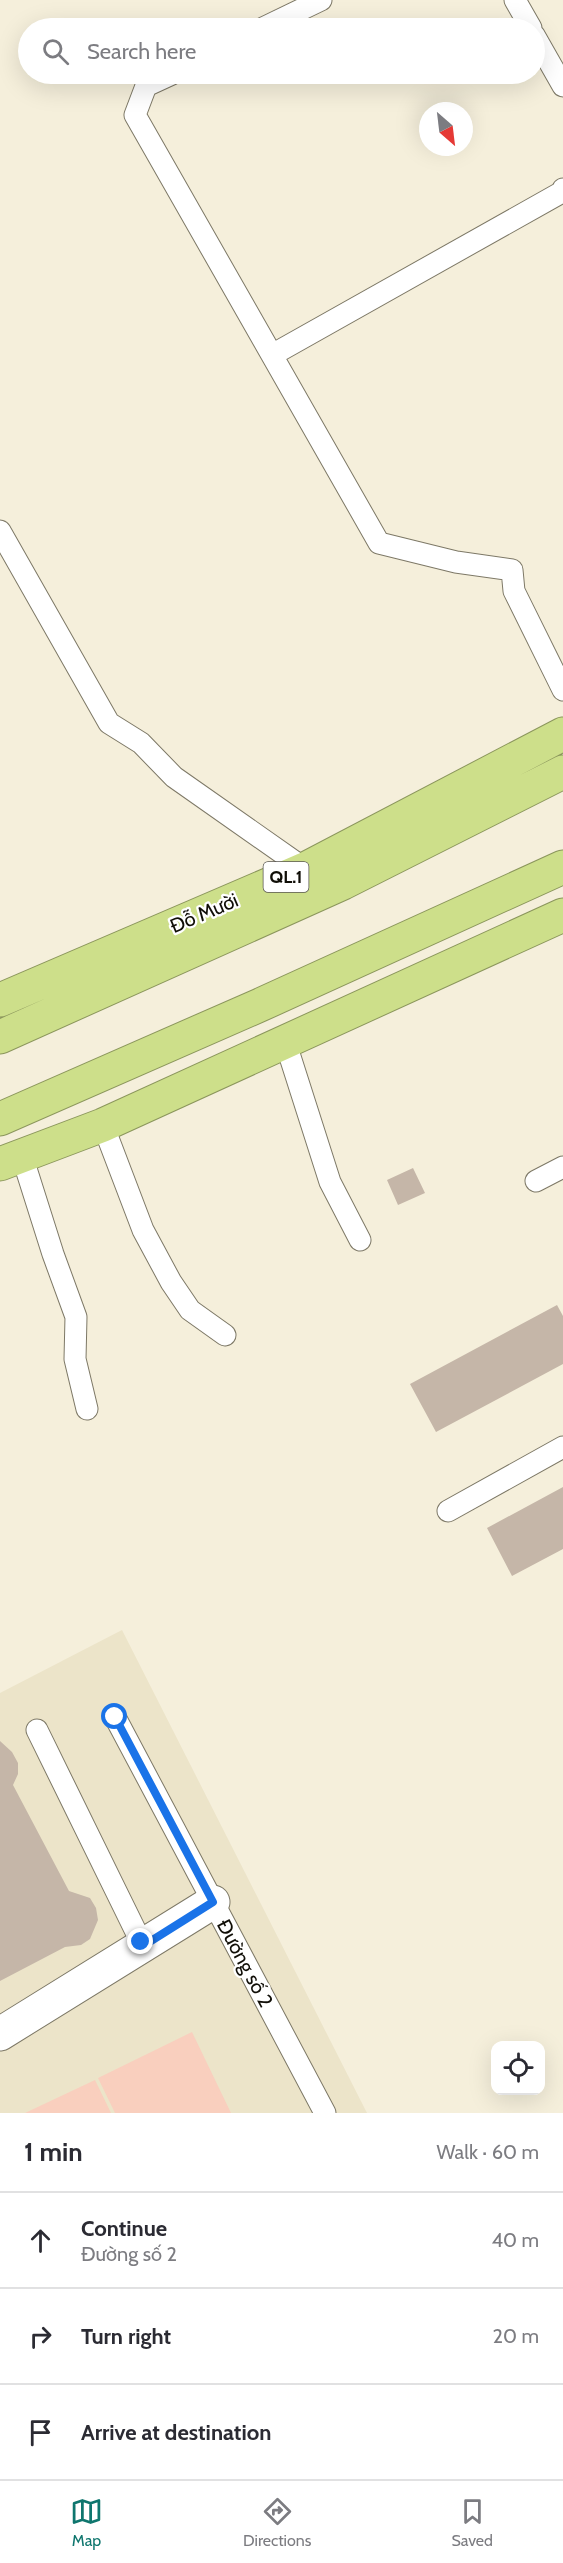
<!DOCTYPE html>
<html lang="en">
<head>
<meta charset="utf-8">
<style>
  :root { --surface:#fff; --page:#f7f7f7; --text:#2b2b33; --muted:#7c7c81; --line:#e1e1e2; --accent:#0f766e }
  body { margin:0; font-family:Cabin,sans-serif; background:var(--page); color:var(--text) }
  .controls { position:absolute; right:18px; bottom:18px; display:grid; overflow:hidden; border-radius:12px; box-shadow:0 6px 24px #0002 }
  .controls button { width:54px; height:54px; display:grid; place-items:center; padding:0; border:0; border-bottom:2px solid var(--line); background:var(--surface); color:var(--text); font:30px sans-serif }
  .compass { position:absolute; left:419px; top:102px; width:54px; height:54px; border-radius:50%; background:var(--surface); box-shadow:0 6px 24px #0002; rotate:152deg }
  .stop { position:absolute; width:18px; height:18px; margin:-14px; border:4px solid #1a73e8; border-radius:50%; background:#fff }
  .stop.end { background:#1a73e8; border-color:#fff; box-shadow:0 2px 6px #0008 }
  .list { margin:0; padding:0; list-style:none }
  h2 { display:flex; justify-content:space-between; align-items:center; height:78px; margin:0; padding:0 24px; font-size:26px }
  h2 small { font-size:20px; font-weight:400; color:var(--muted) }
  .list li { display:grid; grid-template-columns:39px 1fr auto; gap:18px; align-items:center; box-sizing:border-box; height:96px; padding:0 24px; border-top:2px solid var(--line) }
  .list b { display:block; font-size:22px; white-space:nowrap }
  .list p { margin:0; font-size:20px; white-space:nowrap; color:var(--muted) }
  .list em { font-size:20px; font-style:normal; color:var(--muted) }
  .icon { flex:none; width:33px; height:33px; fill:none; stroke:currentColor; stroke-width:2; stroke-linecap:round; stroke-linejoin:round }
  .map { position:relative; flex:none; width:563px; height:2113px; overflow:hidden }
  .search { position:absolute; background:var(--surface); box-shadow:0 6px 24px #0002; left:18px; right:18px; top:18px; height:66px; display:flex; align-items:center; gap:15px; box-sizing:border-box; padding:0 21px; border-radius:33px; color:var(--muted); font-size:22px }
  .sheet { height:366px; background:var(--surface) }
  nav { display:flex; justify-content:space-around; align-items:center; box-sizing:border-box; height:84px; border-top:2px solid var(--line); background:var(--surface); font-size:16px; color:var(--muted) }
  nav a { display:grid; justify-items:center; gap:3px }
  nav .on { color:var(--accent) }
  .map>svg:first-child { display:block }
</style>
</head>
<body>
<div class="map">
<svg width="563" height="2113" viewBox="0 0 563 2113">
  <rect width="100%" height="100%" fill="#f5efdb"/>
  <path fill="#ece4c9" d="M 122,1630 L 367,2113 L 0,2113 L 0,1693 Z"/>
  <path fill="#f9cfbe" d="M 192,2032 L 231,2113 L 115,2113 L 98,2078 Z
    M 95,2080 L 111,2113 L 25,2113 Z"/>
  <path fill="#c5b6a8" d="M 413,1168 L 425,1193 L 398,1205 L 387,1180 Z
    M 557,1305 L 563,1316 L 563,1364 L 436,1432 L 410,1384 Z
    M 563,1487 L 563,1549 L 512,1576 L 487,1528 Z
    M 0,1741 L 12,1752 L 18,1763 L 18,1774 L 13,1785 L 69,1891 L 90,1898 L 96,1908 L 98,1920 L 90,1939 L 81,1945 L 65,1947 L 0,1981 Z"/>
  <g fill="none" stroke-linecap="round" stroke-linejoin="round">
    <defs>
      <path id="lane" d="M 515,0 L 531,28
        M 263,28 L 321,0
        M 534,35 L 563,86
        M 172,74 L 146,86 L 135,115 L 379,543 L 456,562 L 512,570 L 514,591 L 563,690
        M 272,355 L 562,192 L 563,189
        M 0,531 L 109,723 L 141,743 L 174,777 L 305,869
        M 285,1041 L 330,1182 L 360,1240
        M 103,1125 L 143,1230 L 171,1282 L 190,1310 L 225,1335
        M 22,1156 L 53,1254 L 76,1317 L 75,1359 L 87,1409
        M 536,1181 L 563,1167
        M 448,1511 L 563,1447
        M 115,1717 L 325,2113
        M 37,1730 L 143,1946"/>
      <path id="street" d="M 0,2034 L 213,1902"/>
      <path id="highway" d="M 0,1000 L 305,869 L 563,734
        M 0,1037 L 343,883 L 563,772
        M 0,1119 L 260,1005 L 563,867
        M 0,1164 L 103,1125 L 563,915"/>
    </defs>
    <use href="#lane" stroke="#7d7866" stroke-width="23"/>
    <use href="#street" stroke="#7d7866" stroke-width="35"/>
    <use href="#highway" stroke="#8b965c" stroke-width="35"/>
    <use href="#lane" stroke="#fff" stroke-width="21"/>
    <use href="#street" stroke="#fff" stroke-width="33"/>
    <use href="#highway" stroke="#cddf8a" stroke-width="33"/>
  </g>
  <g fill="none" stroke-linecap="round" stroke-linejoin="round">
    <path stroke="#1a73e8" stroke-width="8" d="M 115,1717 L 213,1902 L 143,1946 L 141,1942"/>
  </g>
  <g text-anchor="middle" stroke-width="4.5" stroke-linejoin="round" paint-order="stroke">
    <rect fill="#fff" stroke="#585651" stroke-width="1.5" x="263.5" y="862" width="45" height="30" rx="4.5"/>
    <g font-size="18" font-weight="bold" fill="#100e07">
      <text x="286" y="883">QL.1</text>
    </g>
    <g font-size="20" fill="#100e07" stroke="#fff">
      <text transform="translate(204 913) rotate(-23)" y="7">Đỗ Mười</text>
      <text transform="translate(245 1963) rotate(62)" y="7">Đường số 2</text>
    </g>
  </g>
</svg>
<div class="controls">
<button><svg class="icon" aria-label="locate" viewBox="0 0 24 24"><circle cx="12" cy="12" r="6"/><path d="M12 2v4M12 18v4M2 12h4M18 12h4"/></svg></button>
</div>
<svg class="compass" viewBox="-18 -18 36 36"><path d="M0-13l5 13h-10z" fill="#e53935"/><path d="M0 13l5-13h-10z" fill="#7c7c81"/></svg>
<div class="stop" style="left:115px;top:1717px"></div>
<div class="stop end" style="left:141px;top:1942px"></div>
<div class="search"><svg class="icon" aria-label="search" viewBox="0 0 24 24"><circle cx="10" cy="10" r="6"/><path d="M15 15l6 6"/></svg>Search here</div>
</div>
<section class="sheet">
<h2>1 min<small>Walk · 60 m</small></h2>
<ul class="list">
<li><svg class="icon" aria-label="ahead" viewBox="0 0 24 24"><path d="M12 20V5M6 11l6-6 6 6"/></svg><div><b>Continue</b><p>Đường số 2</p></div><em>40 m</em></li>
<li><svg class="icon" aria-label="right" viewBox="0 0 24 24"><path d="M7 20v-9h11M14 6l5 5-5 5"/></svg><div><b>Turn right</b></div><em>20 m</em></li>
<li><svg class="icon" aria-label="arrive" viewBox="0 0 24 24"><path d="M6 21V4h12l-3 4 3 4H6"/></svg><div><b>Arrive at destination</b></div></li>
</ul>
</section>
<nav>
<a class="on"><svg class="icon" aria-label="map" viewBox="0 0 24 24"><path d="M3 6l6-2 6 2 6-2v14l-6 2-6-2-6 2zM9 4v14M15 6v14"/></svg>Map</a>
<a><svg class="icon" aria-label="directions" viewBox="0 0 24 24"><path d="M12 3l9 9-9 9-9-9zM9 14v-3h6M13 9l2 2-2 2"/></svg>Directions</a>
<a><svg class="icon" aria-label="saved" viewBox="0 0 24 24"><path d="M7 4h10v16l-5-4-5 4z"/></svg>Saved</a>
</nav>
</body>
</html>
